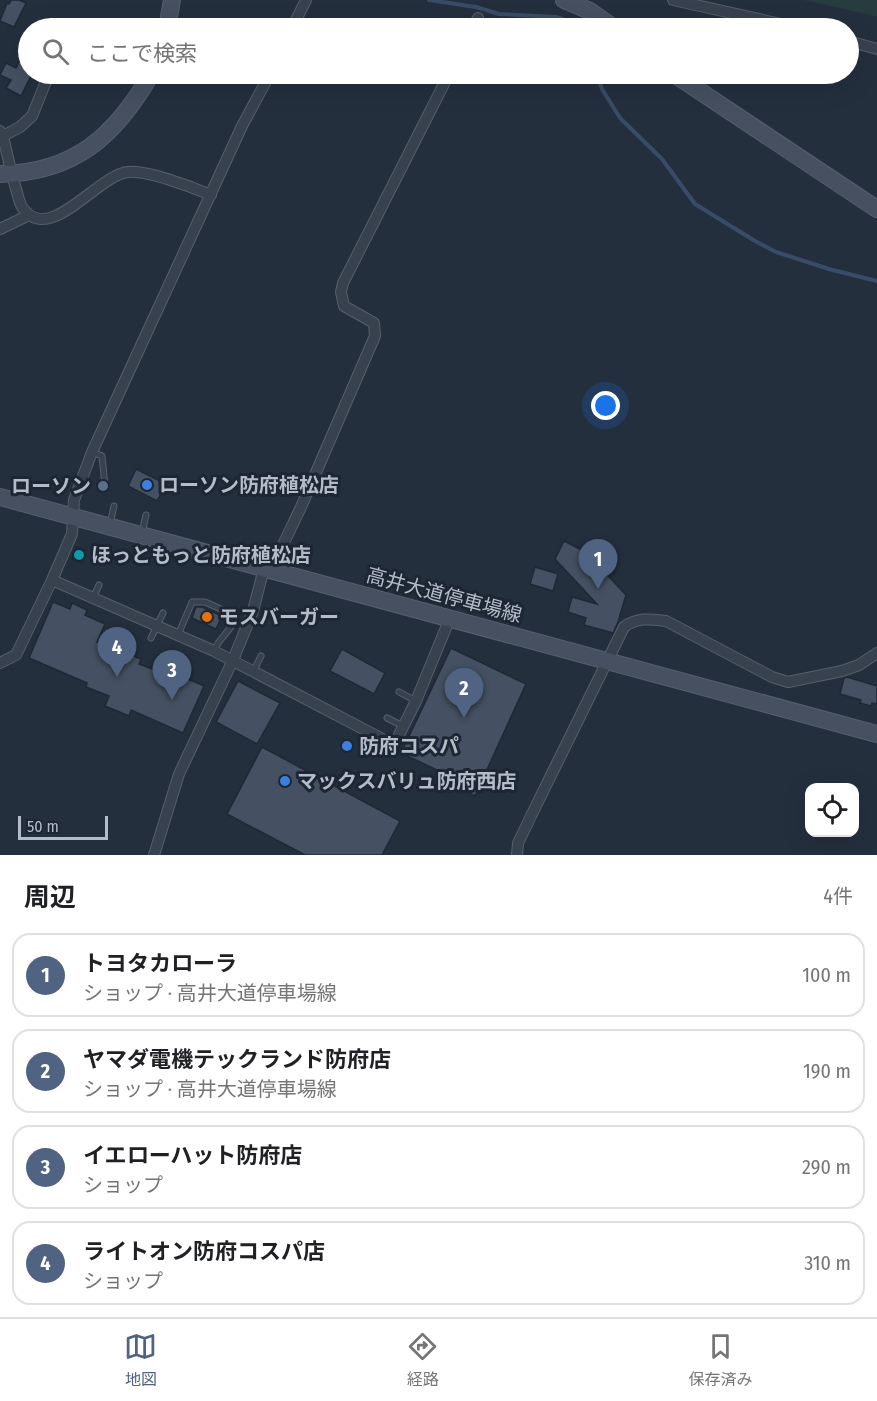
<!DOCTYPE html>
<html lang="ja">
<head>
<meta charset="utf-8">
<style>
  :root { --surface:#fff; --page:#f2f2f2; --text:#202124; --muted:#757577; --line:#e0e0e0; --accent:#506383 }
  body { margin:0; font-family:"Fira Sans Condensed","Noto Sans JP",sans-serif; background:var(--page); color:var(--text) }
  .controls { position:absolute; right:18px; bottom:18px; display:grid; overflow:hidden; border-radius:12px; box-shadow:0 6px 24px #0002 }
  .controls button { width:54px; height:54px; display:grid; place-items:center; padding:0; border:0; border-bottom:2px solid var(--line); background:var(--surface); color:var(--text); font:30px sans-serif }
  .scale { position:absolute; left:18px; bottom:15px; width:90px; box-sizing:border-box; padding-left:6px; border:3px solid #b4bcc9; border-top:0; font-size:16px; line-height:21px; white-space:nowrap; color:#b4bcc9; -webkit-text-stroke:4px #1d2633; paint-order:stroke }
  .you { position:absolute; left:606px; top:406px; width:21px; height:21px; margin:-15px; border:4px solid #fff; border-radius:50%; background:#1a73e8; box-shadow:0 0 0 9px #1a73e833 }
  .badge { display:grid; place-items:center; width:39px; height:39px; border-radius:50%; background:var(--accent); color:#fff; font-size:20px; font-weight:700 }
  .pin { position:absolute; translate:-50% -50px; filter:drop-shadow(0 2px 3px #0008) }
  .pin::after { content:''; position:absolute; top:32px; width:21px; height:18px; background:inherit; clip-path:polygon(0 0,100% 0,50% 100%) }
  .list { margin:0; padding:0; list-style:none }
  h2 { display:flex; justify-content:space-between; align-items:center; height:78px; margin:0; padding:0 24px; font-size:26px }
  h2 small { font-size:20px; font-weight:400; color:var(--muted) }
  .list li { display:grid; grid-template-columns:39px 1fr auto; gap:18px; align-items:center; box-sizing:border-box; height:84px; margin:0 12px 12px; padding:0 12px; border:2px solid var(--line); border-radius:18px }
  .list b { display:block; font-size:22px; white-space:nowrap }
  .list p { margin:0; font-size:20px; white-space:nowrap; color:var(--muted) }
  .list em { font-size:20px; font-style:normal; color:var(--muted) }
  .icon { flex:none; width:33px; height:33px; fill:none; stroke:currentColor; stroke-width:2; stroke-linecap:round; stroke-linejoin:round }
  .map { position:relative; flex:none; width:877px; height:855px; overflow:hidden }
  .search { position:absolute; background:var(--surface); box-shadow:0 6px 24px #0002; left:18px; right:18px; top:18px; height:66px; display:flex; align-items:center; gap:15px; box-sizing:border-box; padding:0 21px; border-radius:33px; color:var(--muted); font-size:22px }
  .sheet { height:462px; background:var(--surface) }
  nav { display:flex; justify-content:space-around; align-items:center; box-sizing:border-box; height:84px; border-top:2px solid var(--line); background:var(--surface); font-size:16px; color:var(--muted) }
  nav a { display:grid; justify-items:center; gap:3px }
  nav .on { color:var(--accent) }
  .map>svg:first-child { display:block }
</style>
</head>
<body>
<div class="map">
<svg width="877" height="855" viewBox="0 0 877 855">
  <rect width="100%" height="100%" fill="#242f3e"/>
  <path fill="#263c3f" d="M 804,0 L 877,0 L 877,16 L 875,16 Z"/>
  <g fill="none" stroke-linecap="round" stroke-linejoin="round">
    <path stroke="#394c67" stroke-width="4" d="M 429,0 L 476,7 L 499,14 L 556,17 L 563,19 L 573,28
      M 597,74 L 602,89 L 620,118 L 662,159 L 695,204 L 755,241 L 776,252 L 829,269 L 877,281"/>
  </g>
  <path fill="#455162" stroke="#1f2835" stroke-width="1.5" d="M 11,0 L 19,0 L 26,3 L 14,27 L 0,21 L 7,3 L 9,4 Z
    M 21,58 L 28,62 L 28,74 L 32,74 L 21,96 L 6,88 L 11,80 L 0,75 L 6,63 L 16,68 Z
    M 136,469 L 166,484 L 157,501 L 128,486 Z
    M 564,541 L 586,552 L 626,595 L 618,622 L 613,633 L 584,625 L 586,618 L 568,612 L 572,597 L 597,604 L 555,559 Z
    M 77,547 L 87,551 L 82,563 L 72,559 Z
    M 535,567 L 558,574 L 553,591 L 530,584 Z
    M 53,602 L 70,609 L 72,603 L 87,610 L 85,615 L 105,624 L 97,642 L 141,659 L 139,664 L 158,671 L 160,667 L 204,686 L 183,733 L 131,710 L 129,716 L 105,706 L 109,696 L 86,687 L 87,683 L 29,658 Z
    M 196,607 L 202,607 L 222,616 L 216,629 L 192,618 Z
    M 451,648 L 526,684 L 475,796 L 451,784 L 454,778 L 401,753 Z
    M 342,649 L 385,673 L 374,694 L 330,671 Z
    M 847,677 L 877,686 L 877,704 L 872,703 L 871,706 L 860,703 L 861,700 L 840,694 L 844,678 Z
    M 238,681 L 280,703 L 257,744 L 216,722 Z
    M 262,747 L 400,821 L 382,855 L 305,855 L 227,814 Z"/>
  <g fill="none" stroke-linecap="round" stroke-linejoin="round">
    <defs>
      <path id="lane" d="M 92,452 L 102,456 L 105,486
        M 110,524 L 114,506
        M 142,533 L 146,515
        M 93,598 L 99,585
        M 178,635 L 192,602 L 205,602 L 230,613 L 232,625 C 226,635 218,640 214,651
        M 151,638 L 163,613
        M 254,670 L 261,656
        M 399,692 L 416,701
        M 387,718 L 403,726"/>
      <path id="street" d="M 673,0 L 799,28
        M 292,28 L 306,0
        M 472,28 L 478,18
        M 848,41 L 877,49
        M 0,131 L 3,136 C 7,154 11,172 16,189 C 18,195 19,202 22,207 C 49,247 97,175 128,172 C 147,170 192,187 211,195
        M 3,136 L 20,127 L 32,116 L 49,74
        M 0,229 L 29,215
        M 271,570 L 301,507 L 375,336 L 374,323 L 344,306 L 341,292 L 343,283 L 449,74
        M 52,580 L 214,651 L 394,745 L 416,701 L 450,618
        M 0,663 L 16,655 L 52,580 L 72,534 L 74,500 L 92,452 L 242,126 L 270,74
        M 154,855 L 179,774 L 233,660 L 253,611 L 264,568
        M 517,855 L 518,843 L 532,814 L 624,627 C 638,617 650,619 666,621 L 772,677 L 788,682 L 842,671 L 859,665 L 877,653"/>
      <path id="secondary" d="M 564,0 L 590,11 L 614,28
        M 167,28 L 172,0
        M 674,74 L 877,209
        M 0,174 C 75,173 116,135 151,74
        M 0,497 L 877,734"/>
    </defs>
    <use href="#lane" stroke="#565f6c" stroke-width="7"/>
    <use href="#street" stroke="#565f6c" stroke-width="12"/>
    <use href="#secondary" stroke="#565f6c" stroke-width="18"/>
    <use href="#lane" stroke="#38414e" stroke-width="5"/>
    <use href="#street" stroke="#38414e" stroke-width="10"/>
    <use href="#secondary" stroke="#465061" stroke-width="16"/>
  </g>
  <g fill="#3f7fe0" stroke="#1d2633" stroke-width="2">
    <circle cx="147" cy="485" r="6"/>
    <circle cx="347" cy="746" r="6"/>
    <circle cx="285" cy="781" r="6"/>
  </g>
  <circle fill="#5c6f8a" stroke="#1d2633" stroke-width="2" cx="103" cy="486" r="6"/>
  <circle fill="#0f9aa8" stroke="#1d2633" stroke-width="2" cx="79" cy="555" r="6"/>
  <circle fill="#e8710a" stroke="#1d2633" stroke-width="2" cx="207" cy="617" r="6"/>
  <g text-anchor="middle" stroke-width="6" stroke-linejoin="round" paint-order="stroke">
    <g font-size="20" font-weight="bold" fill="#b4bcc9" stroke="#1d2633" text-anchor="start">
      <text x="159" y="492">ローソン防府植松店</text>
      <text x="91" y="493" text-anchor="end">ローソン</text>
      <text x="91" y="562">ほっともっと防府植松店</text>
      <text x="219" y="624">モスバーガー</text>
      <text x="359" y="753">防府コスパ</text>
      <text x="297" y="788">マックスバリュ防府西店</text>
    </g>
    <g font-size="20" fill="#b4bcc9" stroke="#1d2633">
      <text transform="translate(444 595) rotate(15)" y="7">高井大道停車場線</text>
    </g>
  </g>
</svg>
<div class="controls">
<button><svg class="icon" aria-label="locate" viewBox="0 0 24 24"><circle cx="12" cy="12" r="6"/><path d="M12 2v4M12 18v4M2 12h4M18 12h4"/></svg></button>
</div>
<div class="scale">50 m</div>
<div class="you"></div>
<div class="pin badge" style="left:598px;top:589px">1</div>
<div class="pin badge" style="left:464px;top:718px">2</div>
<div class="pin badge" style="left:172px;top:700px">3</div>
<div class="pin badge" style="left:117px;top:677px">4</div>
<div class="search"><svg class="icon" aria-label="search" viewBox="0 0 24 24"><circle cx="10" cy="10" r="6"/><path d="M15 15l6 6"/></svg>ここで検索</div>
</div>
<section class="sheet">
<h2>周辺<small>4件</small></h2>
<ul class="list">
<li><span class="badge">1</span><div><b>トヨタカローラ</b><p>ショップ · 高井大道停車場線</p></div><em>100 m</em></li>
<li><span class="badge">2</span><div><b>ヤマダ電機テックランド防府店</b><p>ショップ · 高井大道停車場線</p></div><em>190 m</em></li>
<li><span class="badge">3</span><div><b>イエローハット防府店</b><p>ショップ</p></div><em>290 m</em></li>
<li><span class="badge">4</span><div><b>ライトオン防府コスパ店</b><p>ショップ</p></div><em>310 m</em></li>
</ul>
</section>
<nav>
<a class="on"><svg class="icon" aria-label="map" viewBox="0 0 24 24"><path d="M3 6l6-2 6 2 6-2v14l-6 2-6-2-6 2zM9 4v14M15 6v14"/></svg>地図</a>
<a><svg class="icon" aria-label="directions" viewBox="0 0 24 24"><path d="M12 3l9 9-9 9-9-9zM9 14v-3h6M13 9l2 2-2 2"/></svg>経路</a>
<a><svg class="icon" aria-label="saved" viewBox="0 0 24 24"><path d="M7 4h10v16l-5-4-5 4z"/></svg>保存済み</a>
</nav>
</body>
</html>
